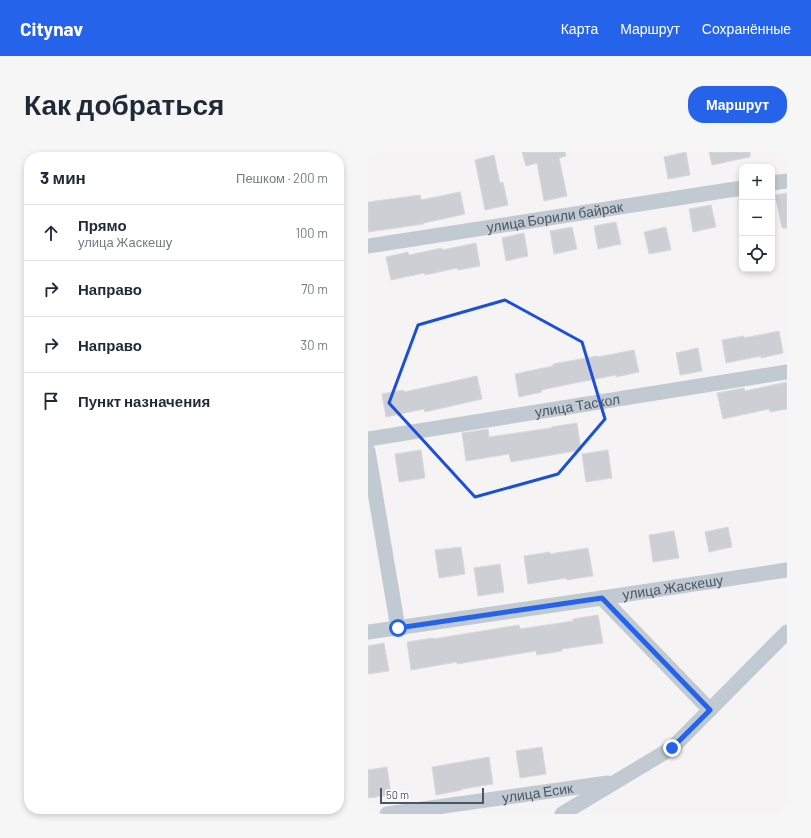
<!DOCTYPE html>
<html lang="ru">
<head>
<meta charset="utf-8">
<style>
  :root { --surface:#fff; --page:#f6f6f7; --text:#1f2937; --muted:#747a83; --line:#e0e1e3; --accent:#2563eb }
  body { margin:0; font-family:Barlow,sans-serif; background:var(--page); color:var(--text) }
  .controls { position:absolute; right:12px; top:12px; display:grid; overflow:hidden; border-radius:8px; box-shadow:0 2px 6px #0003 }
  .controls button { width:36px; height:36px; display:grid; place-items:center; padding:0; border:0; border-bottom:1px solid var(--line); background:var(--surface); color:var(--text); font:20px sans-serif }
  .scale { position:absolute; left:12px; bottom:10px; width:104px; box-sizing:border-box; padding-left:4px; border:2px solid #4a5661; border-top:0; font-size:11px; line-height:14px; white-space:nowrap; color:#4a5661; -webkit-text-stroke:3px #fff; paint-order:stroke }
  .stop { position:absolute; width:12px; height:12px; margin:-9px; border:3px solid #2563eb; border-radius:50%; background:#fff }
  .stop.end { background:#2563eb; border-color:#fff; box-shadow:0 1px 4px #0008 }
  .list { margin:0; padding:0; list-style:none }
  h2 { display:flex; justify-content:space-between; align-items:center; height:52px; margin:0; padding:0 16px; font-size:17px }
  h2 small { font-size:13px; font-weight:400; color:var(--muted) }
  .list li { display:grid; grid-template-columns:26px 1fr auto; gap:12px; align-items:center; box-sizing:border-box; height:56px; padding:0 16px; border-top:1px solid var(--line) }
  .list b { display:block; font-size:15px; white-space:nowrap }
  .list p { margin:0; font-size:13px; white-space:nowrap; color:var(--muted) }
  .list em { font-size:13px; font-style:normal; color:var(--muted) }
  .icon { flex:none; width:22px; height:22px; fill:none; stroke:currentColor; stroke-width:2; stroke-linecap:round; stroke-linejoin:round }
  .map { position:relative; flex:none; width:419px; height:662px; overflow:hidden; border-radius:16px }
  header { display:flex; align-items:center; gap:24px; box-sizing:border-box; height:56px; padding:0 20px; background:var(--accent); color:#fff }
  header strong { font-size:19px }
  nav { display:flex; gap:22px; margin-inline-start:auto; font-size:14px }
  .intro { display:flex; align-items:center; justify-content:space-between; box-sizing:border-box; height:96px; padding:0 24px }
  h1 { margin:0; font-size:28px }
  .button { padding:10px 18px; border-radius:16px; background:var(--accent); color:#fff; font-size:14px; font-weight:700 }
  main { display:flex; gap:24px; padding:0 24px }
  aside { flex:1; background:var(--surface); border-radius:16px; box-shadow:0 2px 6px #0003 }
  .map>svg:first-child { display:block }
</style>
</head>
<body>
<header>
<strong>Citynav</strong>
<nav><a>Карта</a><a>Маршрут</a><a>Сохранённые</a></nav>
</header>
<div class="intro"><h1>Как добраться</h1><a class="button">Маршрут</a></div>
<main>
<aside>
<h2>3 мин<small>Пешком · 200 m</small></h2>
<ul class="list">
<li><svg class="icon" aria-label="ahead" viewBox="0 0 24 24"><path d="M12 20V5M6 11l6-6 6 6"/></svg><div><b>Прямо</b><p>улица Жаскешу</p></div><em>100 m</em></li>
<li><svg class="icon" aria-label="right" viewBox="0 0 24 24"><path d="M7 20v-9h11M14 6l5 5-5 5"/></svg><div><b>Направо</b></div><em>70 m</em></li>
<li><svg class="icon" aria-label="right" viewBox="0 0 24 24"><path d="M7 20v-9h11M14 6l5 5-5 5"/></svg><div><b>Направо</b></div><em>30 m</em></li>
<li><svg class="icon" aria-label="arrive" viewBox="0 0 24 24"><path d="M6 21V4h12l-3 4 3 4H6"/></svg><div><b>Пункт назначения</b></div></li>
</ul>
</aside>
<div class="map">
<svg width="419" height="662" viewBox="0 0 419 662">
  <rect width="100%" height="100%" fill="#f5f3f3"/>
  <path fill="#cdcfd5" stroke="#d7d9de" d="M 154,0 L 197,0 L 198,4 L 191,6 L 199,44 L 176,49 L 169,11 L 158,14 Z
    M 318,0 L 322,23 L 300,27 L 296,5 Z
    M 341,0 L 382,0 L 382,5 L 344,13 Z
    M 126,3 L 132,31 L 135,30 L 140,53 L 117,58 L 107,8 Z
    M 92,40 L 97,62 L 56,71 L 56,72 L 0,80 L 0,50 L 52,43 L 53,48 Z
    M 419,41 L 419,76 L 414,76 L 407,43 Z
    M 343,53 L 348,75 L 325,80 L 321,57 Z
    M 248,70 L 253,92 L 230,97 L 226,74 Z
    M 204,75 L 209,97 L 186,102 L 182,79 Z
    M 298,75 L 303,98 L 281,102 L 276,80 Z
    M 156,81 L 160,104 L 138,109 L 134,86 Z
    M 108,91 L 112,114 L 90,118 L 89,116 L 57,123 L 56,121 L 23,128 L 18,105 L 40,100 L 41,103 L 74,96 L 74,98 Z
    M 411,179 L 415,201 L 393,206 L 393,204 L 358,211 L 354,188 L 376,184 L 376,186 Z
    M 330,196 L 334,219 L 312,223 L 308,201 Z
    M 266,198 L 271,220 L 248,225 L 248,223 L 212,230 L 173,238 L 174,240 L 151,245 L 147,222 L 185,214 L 185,212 L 207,208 L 230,204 L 230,205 Z
    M 109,224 L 114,247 L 57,260 L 56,257 L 18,265 L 14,242 L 36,238 L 36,240 Z
    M 419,230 L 419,257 L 402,260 L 401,257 L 355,267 L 349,241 L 376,236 L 377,239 Z
    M 209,271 L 213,298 L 143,310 L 141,302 L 98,309 L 94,281 L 120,277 L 121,285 L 183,276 L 183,275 Z
    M 53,298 L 57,326 L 31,330 L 27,302 Z
    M 240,298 L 244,326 L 218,330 L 214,302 Z
    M 360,375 L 364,395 L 341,400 L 337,380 Z
    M 306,379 L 311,406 L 285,410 L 281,383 Z
    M 93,395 L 97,422 L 71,426 L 67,398 Z
    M 220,396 L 225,424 L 199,428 L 198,426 L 160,432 L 156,404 L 182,400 L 182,402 Z
    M 132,412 L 136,440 L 110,444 L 106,416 Z
    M 230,463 L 235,491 L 194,497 L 194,499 L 169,503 L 168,499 L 89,512 L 89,510 L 43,518 L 39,490 L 65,486 L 65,487 L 151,473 L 152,477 L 205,469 L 205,467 Z
    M 16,491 L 21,519 L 0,522 L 0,494 Z
    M 174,595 L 178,622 L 152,626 L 148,599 Z
    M 121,605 L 125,632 L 94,637 L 94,638 L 68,643 L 64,615 Z
    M 19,615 L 23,643 L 0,646 L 0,618 Z"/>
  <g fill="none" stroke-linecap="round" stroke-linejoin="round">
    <g stroke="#c1cad2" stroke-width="15">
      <path d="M 404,31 L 419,29"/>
      <path id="s1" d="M 0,94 L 374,36"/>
      <path id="s2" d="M 0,287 L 419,220"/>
      <path d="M 0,299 L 30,476"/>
      <path d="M 234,446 L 342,558"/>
      <path id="s3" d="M 0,480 L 234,446 L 419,418"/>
      <path id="s4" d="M 19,662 L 240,631"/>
      <path d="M 194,662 L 304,596 L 419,480"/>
    </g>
  </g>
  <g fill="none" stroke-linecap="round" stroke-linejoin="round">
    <path stroke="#2563eb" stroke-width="5" d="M 30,476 L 234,446 L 342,558 L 304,596"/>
  </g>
  <path fill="none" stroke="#1d4ed8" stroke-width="3" stroke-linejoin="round" d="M 137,148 L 214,190 L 237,267 L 190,322 L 107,345 L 21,251 L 50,173 Z"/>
  <g text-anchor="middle" stroke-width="3.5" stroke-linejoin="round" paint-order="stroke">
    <g font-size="14" fill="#4a5661" stroke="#fff">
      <text dy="5" stroke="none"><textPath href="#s1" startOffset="189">улица Борили байрак</textPath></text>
      <text dy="5" stroke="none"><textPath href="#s2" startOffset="212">улица Таскол</textPath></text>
      <text dy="5" stroke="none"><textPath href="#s3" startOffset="308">улица Жаскешу</textPath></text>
      <text dy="5" stroke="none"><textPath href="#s4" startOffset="152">улица Есик</textPath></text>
    </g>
  </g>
</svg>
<div class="controls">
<button>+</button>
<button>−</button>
<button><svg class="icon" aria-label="locate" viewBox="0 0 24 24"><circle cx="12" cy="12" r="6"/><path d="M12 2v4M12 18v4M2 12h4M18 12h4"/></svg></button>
</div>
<div class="scale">50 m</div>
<div class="stop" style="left:30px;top:476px"></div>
<div class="stop end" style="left:304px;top:596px"></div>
</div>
</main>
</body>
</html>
